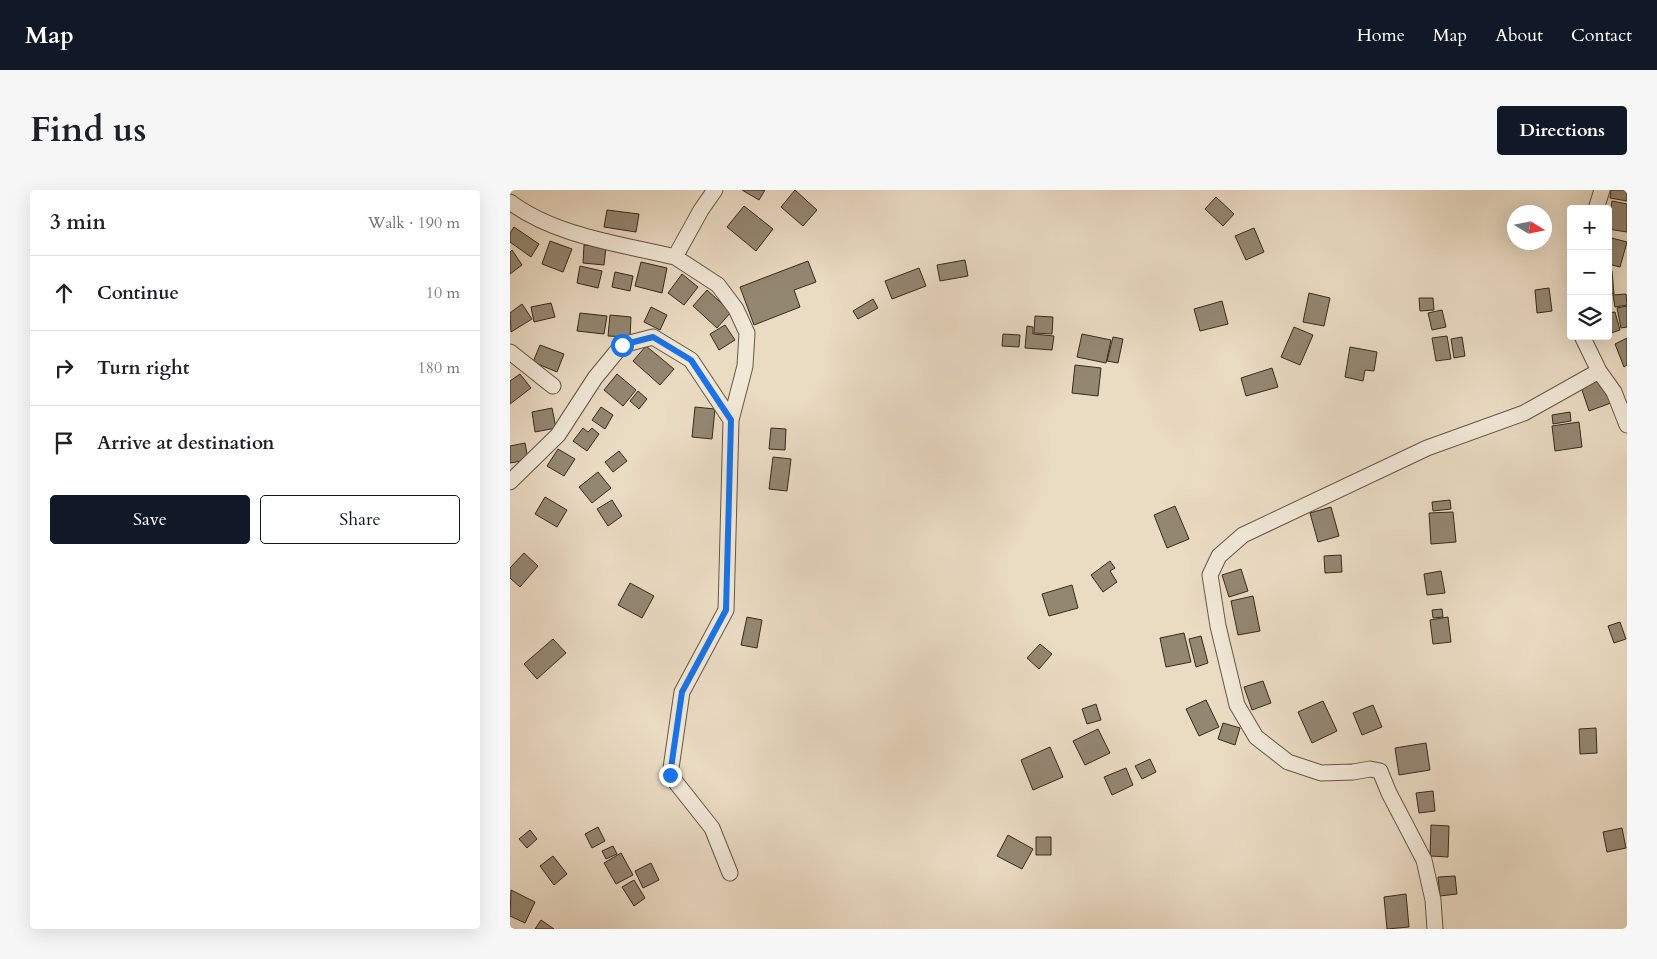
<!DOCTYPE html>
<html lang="en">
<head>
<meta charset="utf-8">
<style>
  :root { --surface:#fff; --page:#f6f6f6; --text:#202124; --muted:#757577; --line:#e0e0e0; --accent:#111827 }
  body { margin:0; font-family:Cardo,serif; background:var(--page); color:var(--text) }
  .controls { position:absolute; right:15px; top:15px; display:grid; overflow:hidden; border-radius:5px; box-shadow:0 5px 20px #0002 }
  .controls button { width:45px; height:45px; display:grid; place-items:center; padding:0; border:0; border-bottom:1px solid var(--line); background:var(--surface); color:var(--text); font:25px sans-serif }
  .compass { position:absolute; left:997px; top:15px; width:45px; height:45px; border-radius:50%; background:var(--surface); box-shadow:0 5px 20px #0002; rotate:100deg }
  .stop { position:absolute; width:15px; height:15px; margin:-11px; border:4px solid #1a73e8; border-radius:50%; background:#fff }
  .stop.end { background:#1a73e8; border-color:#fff; box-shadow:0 1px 5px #0008 }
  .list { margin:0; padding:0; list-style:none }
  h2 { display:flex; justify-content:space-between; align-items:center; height:65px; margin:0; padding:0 20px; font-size:21px }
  h2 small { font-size:16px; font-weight:400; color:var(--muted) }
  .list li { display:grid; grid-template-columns:32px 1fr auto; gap:15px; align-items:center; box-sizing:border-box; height:75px; padding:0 20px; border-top:1px solid var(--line) }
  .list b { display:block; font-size:19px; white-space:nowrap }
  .list em { font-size:16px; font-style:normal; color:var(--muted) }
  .actions { display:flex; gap:10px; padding:15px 20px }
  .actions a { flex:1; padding:11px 0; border:1px solid var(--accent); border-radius:5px; text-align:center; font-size:18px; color:var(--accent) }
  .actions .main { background:var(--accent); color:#fff }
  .icon { flex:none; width:28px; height:28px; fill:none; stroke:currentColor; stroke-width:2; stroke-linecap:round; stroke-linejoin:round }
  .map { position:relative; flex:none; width:1117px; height:739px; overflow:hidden; border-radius:5px }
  header { display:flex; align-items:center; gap:30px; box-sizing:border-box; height:70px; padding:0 25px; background:var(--accent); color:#fff }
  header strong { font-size:24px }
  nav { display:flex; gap:28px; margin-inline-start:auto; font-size:18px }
  .intro { display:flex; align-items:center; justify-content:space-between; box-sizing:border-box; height:120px; padding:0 30px }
  h1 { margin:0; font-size:35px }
  .button { padding:12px 22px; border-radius:5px; background:var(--accent); color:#fff; font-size:18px; font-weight:700 }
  main { display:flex; gap:30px; padding:0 30px }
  aside { flex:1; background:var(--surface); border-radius:5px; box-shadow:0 5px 20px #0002 }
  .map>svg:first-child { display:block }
</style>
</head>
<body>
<header>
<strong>Map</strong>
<nav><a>Home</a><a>Map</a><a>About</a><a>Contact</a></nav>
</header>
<div class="intro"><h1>Find us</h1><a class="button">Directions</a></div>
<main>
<aside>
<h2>3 min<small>Walk · 190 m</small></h2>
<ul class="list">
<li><svg class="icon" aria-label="ahead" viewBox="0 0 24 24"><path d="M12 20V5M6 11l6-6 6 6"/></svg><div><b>Continue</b></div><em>10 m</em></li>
<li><svg class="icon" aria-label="right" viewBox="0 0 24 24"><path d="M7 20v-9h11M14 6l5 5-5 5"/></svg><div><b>Turn right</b></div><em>180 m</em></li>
<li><svg class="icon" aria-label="arrive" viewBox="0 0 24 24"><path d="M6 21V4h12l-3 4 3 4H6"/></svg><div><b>Arrive at destination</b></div></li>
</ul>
<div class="actions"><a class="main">Save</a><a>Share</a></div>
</aside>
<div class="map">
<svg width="1117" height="739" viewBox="0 0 1117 739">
  <rect width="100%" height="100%" fill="#eadbc3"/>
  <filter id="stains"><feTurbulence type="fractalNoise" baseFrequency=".004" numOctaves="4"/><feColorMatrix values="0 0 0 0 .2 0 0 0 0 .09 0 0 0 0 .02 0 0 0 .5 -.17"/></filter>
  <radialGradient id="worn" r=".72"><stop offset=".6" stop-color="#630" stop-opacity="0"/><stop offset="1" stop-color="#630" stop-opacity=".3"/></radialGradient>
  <path fill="#948772" stroke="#362b1b" d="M 232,0 L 255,0 L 249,10 Z
    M 285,0 L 307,20 L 293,36 L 271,17 Z
    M 1101,0 L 1117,0 L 1117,11 L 1100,8 Z
    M 706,7 L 724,24 L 713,36 L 695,19 Z
    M 1102,11 L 1117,14 L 1117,42 L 1098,39 Z
    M 234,16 L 263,39 L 246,61 L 217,37 Z
    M 97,20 L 129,24 L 126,42 L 94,37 Z
    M 4,37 L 29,54 L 21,67 L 0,52 L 0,43 Z
    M 744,38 L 754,62 L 736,70 L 725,46 Z
    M 1098,47 L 1117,52 L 1110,77 L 1098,74 Z
    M 40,51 L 62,59 L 53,82 L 32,74 Z
    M 74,55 L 96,57 L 94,75 L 73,73 Z
    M 2,60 L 12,75 L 0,84 L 0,62 Z
    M 455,70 L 458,86 L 430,91 L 427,75 Z
    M 298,71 L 306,92 L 284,100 L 290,117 L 244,135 L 230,97 Z
    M 131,72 L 157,78 L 152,103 L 125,96 Z
    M 70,76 L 92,81 L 88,98 L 67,93 Z
    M 409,78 L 416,96 L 382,109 L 375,91 Z
    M 1098,81 L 1102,81 L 1104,104 L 1098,104 Z
    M 105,82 L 123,86 L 120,101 L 102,97 Z
    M 172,84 L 188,97 L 174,115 L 158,103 Z
    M 1039,98 L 1042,121 L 1027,123 L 1025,100 Z
    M 197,100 L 221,122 L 207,138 L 183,116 Z
    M 799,103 L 820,108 L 814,136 L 793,132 Z
    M 1116,104 L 1117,115 L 1105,117 L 1103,105 Z
    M 909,108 L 923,108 L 924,120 L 910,121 Z
    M 363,109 L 368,118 L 348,129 L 343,121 Z
    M 712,111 L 718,134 L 690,141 L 684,119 Z
    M 41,113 L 45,127 L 24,132 L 21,117 Z
    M 12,114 L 22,129 L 1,142 L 0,123 Z
    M 1117,116 L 1117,137 L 1111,138 L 1107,118 Z
    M 141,117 L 157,125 L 150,140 L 134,132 Z
    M 932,120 L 936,137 L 922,140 L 918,123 Z
    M 1105,122 L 1110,140 L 1098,144 L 1098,123 Z
    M 70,123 L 97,126 L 94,144 L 67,141 Z
    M 100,125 L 121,127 L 120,147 L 98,146 Z
    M 525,126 L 543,127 L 542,144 L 524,143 Z
    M 215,135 L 225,150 L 209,160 L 200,144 Z
    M 517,136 L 523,137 L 523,144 L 544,146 L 542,160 L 515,158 Z
    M 784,137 L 803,145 L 790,175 L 771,167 Z
    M 493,144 L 510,145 L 509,157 L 492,156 Z
    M 572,144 L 601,150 L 596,173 L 567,167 Z
    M 937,146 L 941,169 L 926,171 L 922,148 Z
    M 603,147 L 613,149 L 608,173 L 597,171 Z
    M 952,147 L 955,166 L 944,168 L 941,149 Z
    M 1117,148 L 1117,175 L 1114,177 L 1105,154 Z
    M 30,155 L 54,164 L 47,182 L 23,172 Z
    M 136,156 L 164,179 L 150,195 L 123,171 Z
    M 840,157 L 867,162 L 864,181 L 855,180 L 853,191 L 835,187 Z
    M 565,175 L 591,178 L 588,206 L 562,203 Z
    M 762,178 L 768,197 L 736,206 L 731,188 Z
    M 10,184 L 21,198 L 0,214 L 0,191 Z
    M 107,184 L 126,200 L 113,216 L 94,200 Z
    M 1092,189 L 1101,213 L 1079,221 L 1071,197 Z
    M 128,201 L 137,209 L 129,219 L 120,211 Z
    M 91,217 L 103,225 L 95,239 L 82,230 Z
    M 185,217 L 205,219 L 202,249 L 182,247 Z
    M 42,218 L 46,238 L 25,242 L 22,222 Z
    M 1060,222 L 1061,231 L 1043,234 L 1042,225 Z
    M 1069,232 L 1072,257 L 1045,261 L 1042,236 Z
    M 73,238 L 78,242 L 82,238 L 89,244 L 77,261 L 63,251 Z
    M 261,238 L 276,239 L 275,260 L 259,259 Z
    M 15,253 L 18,270 L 0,273 L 0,256 Z
    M 48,259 L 65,269 L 54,286 L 37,276 Z
    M 109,261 L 117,271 L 103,282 L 95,272 Z
    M 263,267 L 281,269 L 277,301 L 259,299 Z
    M 88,282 L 101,298 L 82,313 L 69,297 Z
    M 35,307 L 57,320 L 47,337 L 25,324 Z
    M 102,310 L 112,326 L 98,336 L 87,319 Z
    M 940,310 L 941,319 L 923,321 L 922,312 Z
    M 665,316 L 679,349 L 657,358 L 644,325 Z
    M 821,317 L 829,346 L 808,352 L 800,323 Z
    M 943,322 L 946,352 L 921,354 L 919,323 Z
    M 14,363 L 28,376 L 10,397 L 0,388 L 0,378 Z
    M 831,365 L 832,382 L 815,383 L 814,366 Z
    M 600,371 L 605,378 L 600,381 L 607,392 L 593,402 L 581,385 Z
    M 731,379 L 738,401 L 719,407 L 712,385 Z
    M 931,381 L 935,403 L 917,405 L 914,384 Z
    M 120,393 L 144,406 L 132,428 L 108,415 Z
    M 562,395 L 568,418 L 539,426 L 532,404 Z
    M 743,406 L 750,441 L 728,445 L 721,411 Z
    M 932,419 L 933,427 L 923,428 L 922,420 Z
    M 237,427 L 252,430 L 247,458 L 231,455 Z
    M 938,427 L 941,452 L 923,454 L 920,430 Z
    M 1110,432 L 1116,449 L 1104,453 L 1098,436 Z
    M 674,443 L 681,472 L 656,477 L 650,448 Z
    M 691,446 L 698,473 L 686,477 L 679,449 Z
    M 43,449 L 56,463 L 27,489 L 14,474 Z
    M 530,454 L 542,464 L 529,479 L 517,468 Z
    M 753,491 L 761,513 L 742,520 L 734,497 Z
    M 696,510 L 709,537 L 689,546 L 676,519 Z
    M 813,511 L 827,541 L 802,553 L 788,522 Z
    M 586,514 L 591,530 L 577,534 L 572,519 Z
    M 863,515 L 872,537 L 852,545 L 843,523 Z
    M 713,533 L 730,538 L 725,555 L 708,549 Z
    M 1086,538 L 1087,563 L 1070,564 L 1069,539 Z
    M 588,539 L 600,563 L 575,575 L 563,551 Z
    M 916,553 L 920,580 L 889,585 L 885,558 Z
    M 540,557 L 553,587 L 523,600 L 511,570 Z
    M 640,569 L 646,582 L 632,589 L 625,576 Z
    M 616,578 L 623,595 L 602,605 L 594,587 Z
    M 923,601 L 925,621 L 909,623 L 906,603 Z
    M 921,635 L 939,636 L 938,667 L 920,666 Z
    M 88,637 L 95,651 L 82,658 L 75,644 Z
    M 1112,638 L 1116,658 L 1097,662 L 1093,642 Z
    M 20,640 L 27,649 L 17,658 L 9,649 Z
    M 498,645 L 523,659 L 512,679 L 487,666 Z
    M 526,647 L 541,647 L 541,665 L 526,665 Z
    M 103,656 L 107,664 L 96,669 L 92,661 Z
    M 111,663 L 123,685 L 106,694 L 94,673 Z
    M 43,666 L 57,684 L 44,695 L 30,676 Z
    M 141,673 L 149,690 L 133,698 L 125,681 Z
    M 945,686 L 947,704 L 930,706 L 928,687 Z
    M 124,690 L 135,708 L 124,716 L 112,697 Z
    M 1,700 L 25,712 L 15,733 L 0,726 Z
    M 896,704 L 899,737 L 877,739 L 874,707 Z
    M 31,730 L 44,739 L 25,739 Z"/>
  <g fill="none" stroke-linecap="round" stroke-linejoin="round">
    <defs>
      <path id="street" d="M 205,0 L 191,20 L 165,67 L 208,95 L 226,119 L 237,143 L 235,176 L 221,230
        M 0,12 C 45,46 111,54 165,67
        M 1086,19 L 1092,0
        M 1072,146 L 1089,181 L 1104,202 L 1117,235
        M 0,162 L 43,196
        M 0,292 L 48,245 L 85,188 L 112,155 L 143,147 L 181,170 L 221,230 L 216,420 L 172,502 L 160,585 L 202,638 L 220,683
        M 925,739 L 923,710 L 914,670 L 879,603 L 870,581 L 860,579 L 843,582 L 811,583 L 778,572 L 746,547 L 727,515 L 708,436 L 700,385 L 709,366 L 733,345 L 917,258 L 1014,223 L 1089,181"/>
    </defs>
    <use href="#street" stroke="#635745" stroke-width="17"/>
    <use href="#street" stroke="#f1e8d8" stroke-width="15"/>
  </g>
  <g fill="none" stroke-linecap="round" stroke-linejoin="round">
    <path stroke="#1a73e8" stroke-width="6" d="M 112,155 L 143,147 L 181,170 L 221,230 L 216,420 L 172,502 L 160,585"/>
  </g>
  <rect width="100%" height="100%" filter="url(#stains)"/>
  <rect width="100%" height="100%" fill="url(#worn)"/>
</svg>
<div class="controls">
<button>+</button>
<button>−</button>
<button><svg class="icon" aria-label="layers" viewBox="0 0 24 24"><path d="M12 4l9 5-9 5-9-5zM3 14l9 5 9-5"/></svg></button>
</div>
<svg class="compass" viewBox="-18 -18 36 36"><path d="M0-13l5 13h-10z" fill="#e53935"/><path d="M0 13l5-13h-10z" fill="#757577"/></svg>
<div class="stop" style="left:112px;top:155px"></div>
<div class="stop end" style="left:160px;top:585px"></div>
</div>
</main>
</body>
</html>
